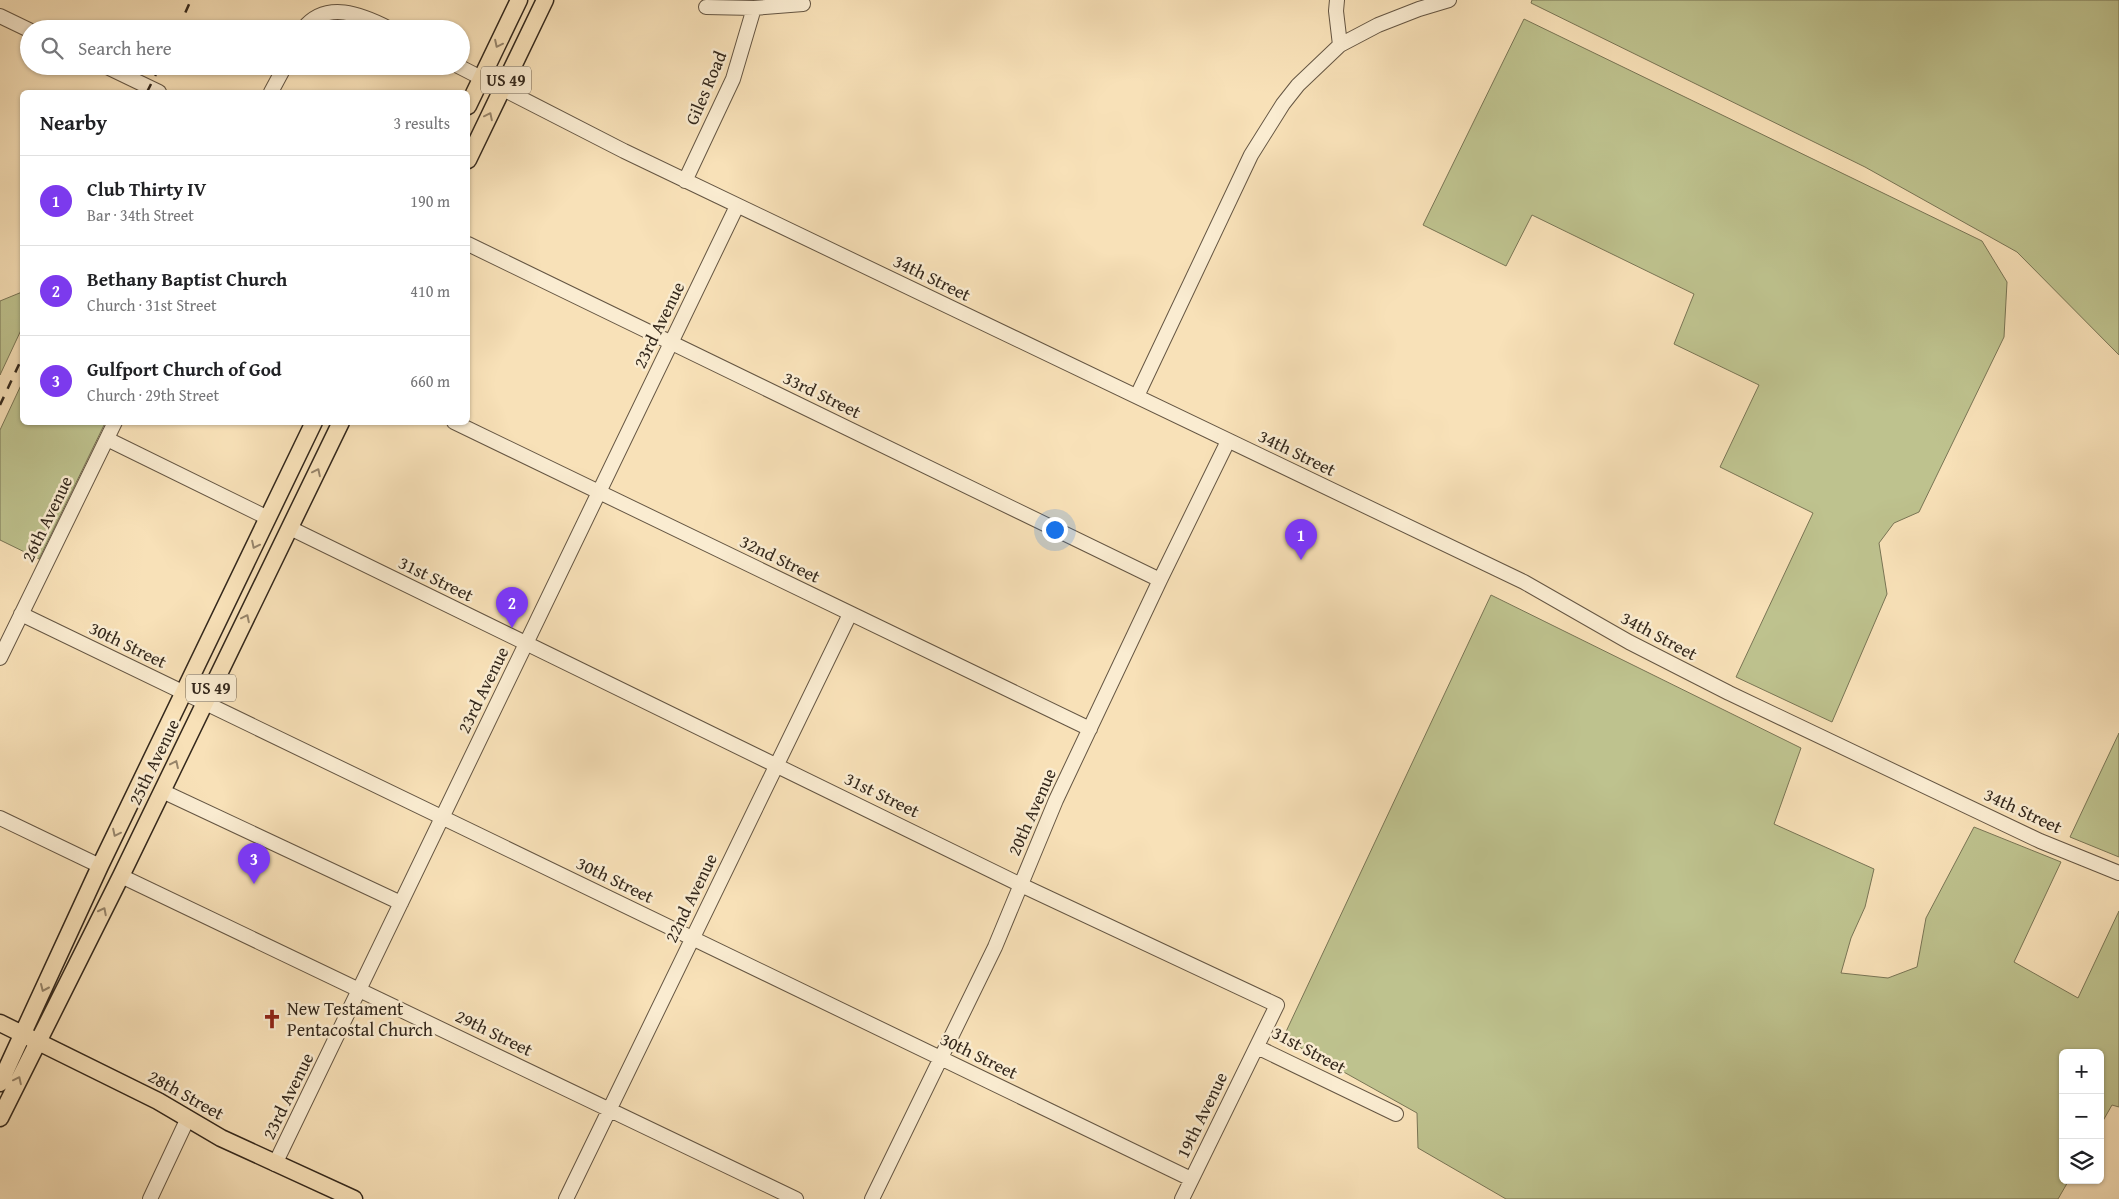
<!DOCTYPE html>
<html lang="en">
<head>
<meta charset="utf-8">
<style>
  :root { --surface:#fff; --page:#f2f2f2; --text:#202124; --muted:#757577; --line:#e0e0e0; --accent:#7c3aed }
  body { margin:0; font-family:"Gentium Book Plus",serif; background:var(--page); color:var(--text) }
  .controls { position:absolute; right:15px; bottom:15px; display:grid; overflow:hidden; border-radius:8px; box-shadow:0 1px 4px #0004 }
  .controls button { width:45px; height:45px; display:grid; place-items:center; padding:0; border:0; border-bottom:1px solid var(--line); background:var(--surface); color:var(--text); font:25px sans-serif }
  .you { position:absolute; left:1054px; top:529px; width:18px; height:18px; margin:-12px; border:4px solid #fff; border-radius:50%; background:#1a73e8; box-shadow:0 0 0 8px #1a73e833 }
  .badge { display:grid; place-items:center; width:32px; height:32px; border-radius:50%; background:var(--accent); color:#fff; font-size:16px; font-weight:700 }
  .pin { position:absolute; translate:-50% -41px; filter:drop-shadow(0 1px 2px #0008) }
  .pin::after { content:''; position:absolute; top:26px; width:18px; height:15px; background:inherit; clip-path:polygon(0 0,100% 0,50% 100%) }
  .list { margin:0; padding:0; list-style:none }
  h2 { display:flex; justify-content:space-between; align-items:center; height:65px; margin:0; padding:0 20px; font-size:21px }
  h2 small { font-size:16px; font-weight:400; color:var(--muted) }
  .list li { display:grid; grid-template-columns:32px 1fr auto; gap:15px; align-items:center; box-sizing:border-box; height:90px; padding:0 20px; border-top:1px solid var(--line) }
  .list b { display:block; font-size:19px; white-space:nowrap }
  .list p { margin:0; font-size:16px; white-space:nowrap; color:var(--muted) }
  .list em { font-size:16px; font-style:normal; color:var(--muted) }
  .icon { flex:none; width:28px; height:28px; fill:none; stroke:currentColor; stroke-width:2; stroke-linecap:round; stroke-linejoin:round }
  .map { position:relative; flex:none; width:2119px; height:1199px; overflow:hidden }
  .search { position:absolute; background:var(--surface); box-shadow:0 1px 4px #0004; left:20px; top:20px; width:450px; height:55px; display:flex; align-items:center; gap:12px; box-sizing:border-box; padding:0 18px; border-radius:28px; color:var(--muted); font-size:19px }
  .panel { position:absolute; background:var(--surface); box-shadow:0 1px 4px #0004; left:20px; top:90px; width:450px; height:335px; border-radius:8px }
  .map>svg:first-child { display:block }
</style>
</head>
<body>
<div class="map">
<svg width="2119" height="1199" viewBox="0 0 2119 1199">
  <rect width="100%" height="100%" fill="#f8e1b8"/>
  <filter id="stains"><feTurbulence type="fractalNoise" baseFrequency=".004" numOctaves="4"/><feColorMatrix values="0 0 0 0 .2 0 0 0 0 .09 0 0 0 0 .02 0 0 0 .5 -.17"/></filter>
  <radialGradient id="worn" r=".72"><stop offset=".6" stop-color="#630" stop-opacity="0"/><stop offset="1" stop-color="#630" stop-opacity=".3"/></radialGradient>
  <path fill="#bec28e" stroke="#797555" d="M 1532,0 L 2119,0 L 2119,355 L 2017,252 L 1865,167 L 1531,3 Z
    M 1524,19 L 1982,241 L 2007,282 L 2004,337 L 1919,512 L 1894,523 L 1879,543 L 1887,594 L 1832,722 L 1736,677 L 1813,513 L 1720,467 L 1759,385 L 1674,344 L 1694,294 L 1532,215 L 1506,266 L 1423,225 Z
    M 22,292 L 22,328 L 0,375 L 0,301 Z
    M 22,383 L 22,422 L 105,423 L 39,559 L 0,540 L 0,430 Z
    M 1491,595 L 1801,748 L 1774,824 L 1874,869 L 1865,907 L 1851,938 L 1841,973 L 1888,978 L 1917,967 L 1926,918 L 1974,827 L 2061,862 L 2014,962 L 2078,998 L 2119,911 L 2119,1107 L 2112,1105 L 2100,1126 L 2100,1053 L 2063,1053 L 2063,1180 L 2069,1180 L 2058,1199 L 1506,1199 L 1418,1148 L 1417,1113 L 1283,1038 Z
    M 2119,733 L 2119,857 L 2070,837 Z"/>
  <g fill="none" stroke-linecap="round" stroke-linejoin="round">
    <defs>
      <path id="minor" d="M 1337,0 L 1336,11 L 1340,45
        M 706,7 L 754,8 L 803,4
        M 0,16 L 29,30
        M 303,29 C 326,0 361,14 390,29
        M 105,66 L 159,92
        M 458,66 L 624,151 L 1524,582 L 1629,642 L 1729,693 L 2040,841 L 2119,873
        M 271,92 L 285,66
        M 685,181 L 733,79 L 754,8
        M 468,244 L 1160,580
        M 1137,396 L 1251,155 L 1283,104 L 1298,85 L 1340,45 L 1378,25 L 1419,9 L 1449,0
        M 454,422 L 1090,729
        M 107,439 L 268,518
        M 290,528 L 1021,885 L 1277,1005 L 1182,1199
        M 21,614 L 1191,1179
        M 0,658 L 115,422
        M 162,791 L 401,903
        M 0,818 L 100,866
        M 121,876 L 796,1199
        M 1257,1047 L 1396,1114
        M 275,1164 L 737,206
        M 150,1199 L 188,1118
        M 566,1199 L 850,614
        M 872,1199 L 995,947 L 1056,800 L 1160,580 L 1228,441"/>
      <path id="major" d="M 468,106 L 519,0
        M 468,160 L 545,0
        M 0,1023 L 158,1101 L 221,1138 L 354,1199
        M 0,1083 L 100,866 L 314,422
        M 0,1118 L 121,876 L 341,422"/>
    </defs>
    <use href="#minor" stroke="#655643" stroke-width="16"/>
    <use href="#major" stroke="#34281c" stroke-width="19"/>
    <use href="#minor" stroke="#faecd1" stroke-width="14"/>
    <use href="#major" stroke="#f8e1b8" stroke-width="16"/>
    <path stroke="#34281c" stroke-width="2.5" stroke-dasharray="9 9" stroke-linecap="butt" d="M 178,29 L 191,0
      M 147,92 L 160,66
      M 0,405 L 22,358"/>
  </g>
  <defs><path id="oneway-chevron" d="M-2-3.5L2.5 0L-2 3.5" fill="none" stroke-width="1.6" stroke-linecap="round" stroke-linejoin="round" transform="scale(1.25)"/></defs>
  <g stroke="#96846a">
    <use href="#oneway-chevron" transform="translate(498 44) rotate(116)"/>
    <use href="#oneway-chevron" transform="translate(489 116) rotate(-64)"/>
    <use href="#oneway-chevron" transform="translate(317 472) rotate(-64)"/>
    <use href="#oneway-chevron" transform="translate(255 545) rotate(116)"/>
    <use href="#oneway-chevron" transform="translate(246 618) rotate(-64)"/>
    <use href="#oneway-chevron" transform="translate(175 764) rotate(-65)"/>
    <use href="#oneway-chevron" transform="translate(116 833) rotate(116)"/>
    <use href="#oneway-chevron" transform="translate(103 911) rotate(-63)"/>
    <use href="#oneway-chevron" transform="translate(44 988) rotate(114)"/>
    <use href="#oneway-chevron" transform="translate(18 1080) rotate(-64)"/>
  </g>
  <defs>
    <symbol id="church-bare" viewBox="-9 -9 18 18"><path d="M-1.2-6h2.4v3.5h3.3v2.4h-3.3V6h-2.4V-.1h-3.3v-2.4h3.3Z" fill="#8f2418" stroke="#faecd1" stroke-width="2.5" paint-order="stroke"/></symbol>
  </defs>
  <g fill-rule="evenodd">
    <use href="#church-bare" x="258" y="1005" width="28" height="28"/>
  </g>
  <g text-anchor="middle" stroke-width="5" stroke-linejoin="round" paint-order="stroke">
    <g fill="#faecd1" stroke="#6f6352" stroke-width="1">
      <rect x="481" y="66.5" width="50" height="27" rx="4"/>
      <rect x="186" y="674.5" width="50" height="27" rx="4"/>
    </g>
    <g font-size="16" font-weight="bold" fill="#34281c">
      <text x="506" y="86">US 49</text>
      <text x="211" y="694">US 49</text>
    </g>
    <g font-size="18" fill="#34281c" stroke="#faecd1">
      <text transform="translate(706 88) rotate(-67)" y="6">Giles Road</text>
      <text transform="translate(932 278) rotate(26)" y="6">34th Street</text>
      <text transform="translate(659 325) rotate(-64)" y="6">23rd Avenue</text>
      <text transform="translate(822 395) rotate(26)" y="6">33rd Street</text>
      <text transform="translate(1297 453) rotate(26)" y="6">34th Street</text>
      <text transform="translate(47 519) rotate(-64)" y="6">26th Avenue</text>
      <text transform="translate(780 559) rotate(26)" y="6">32nd Street</text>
      <text transform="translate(436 579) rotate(26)" y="6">31st Street</text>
      <text transform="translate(1659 636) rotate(28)" y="6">34th Street</text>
      <text transform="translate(128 645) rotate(26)" y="6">30th Street</text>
      <text transform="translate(483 690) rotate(-64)" y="6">23rd Avenue</text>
      <text transform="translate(154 762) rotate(-64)" y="6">25th Avenue</text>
      <text transform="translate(882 795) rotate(26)" y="6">31st Street</text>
      <text transform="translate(2023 811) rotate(25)" y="6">34th Street</text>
      <text transform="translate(1032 812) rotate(-66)" y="6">20th Avenue</text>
      <text transform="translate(615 880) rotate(26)" y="6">30th Street</text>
      <text transform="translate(691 898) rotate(-64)" y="6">22nd Avenue</text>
      <text transform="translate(494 1033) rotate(26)" y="6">29th Street</text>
      <text transform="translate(1309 1050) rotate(28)" y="6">31st Street</text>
      <text transform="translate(979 1056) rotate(26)" y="6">30th Street</text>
      <text transform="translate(186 1095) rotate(29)" y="6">28th Street</text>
      <text transform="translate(288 1096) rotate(-64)" y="6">23rd Avenue</text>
      <text transform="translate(1202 1115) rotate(-64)" y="6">19th Avenue</text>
    </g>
    <g font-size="18" fill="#34281c" stroke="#faecd1" text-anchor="start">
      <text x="287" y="1015">New Testament<tspan x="287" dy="21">Pentacostal Church</tspan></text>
    </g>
  </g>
  <rect width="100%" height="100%" filter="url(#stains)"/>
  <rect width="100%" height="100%" fill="url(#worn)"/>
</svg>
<div class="controls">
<button>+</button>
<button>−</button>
<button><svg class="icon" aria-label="layers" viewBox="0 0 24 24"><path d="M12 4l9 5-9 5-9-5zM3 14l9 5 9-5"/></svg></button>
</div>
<div class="you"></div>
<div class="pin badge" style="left:1301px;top:560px">1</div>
<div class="pin badge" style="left:512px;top:628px">2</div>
<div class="pin badge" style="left:254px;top:884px">3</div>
<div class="search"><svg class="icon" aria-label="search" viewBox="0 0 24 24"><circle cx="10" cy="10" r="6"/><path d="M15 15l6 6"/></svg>Search here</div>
<section class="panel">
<h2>Nearby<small>3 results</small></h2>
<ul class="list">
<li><span class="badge">1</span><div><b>Club Thirty IV</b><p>Bar · 34th Street</p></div><em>190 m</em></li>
<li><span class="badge">2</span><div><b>Bethany Baptist Church</b><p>Church · 31st Street</p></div><em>410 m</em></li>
<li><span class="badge">3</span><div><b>Gulfport Church of God</b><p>Church · 29th Street</p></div><em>660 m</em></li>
</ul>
</section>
</div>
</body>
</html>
